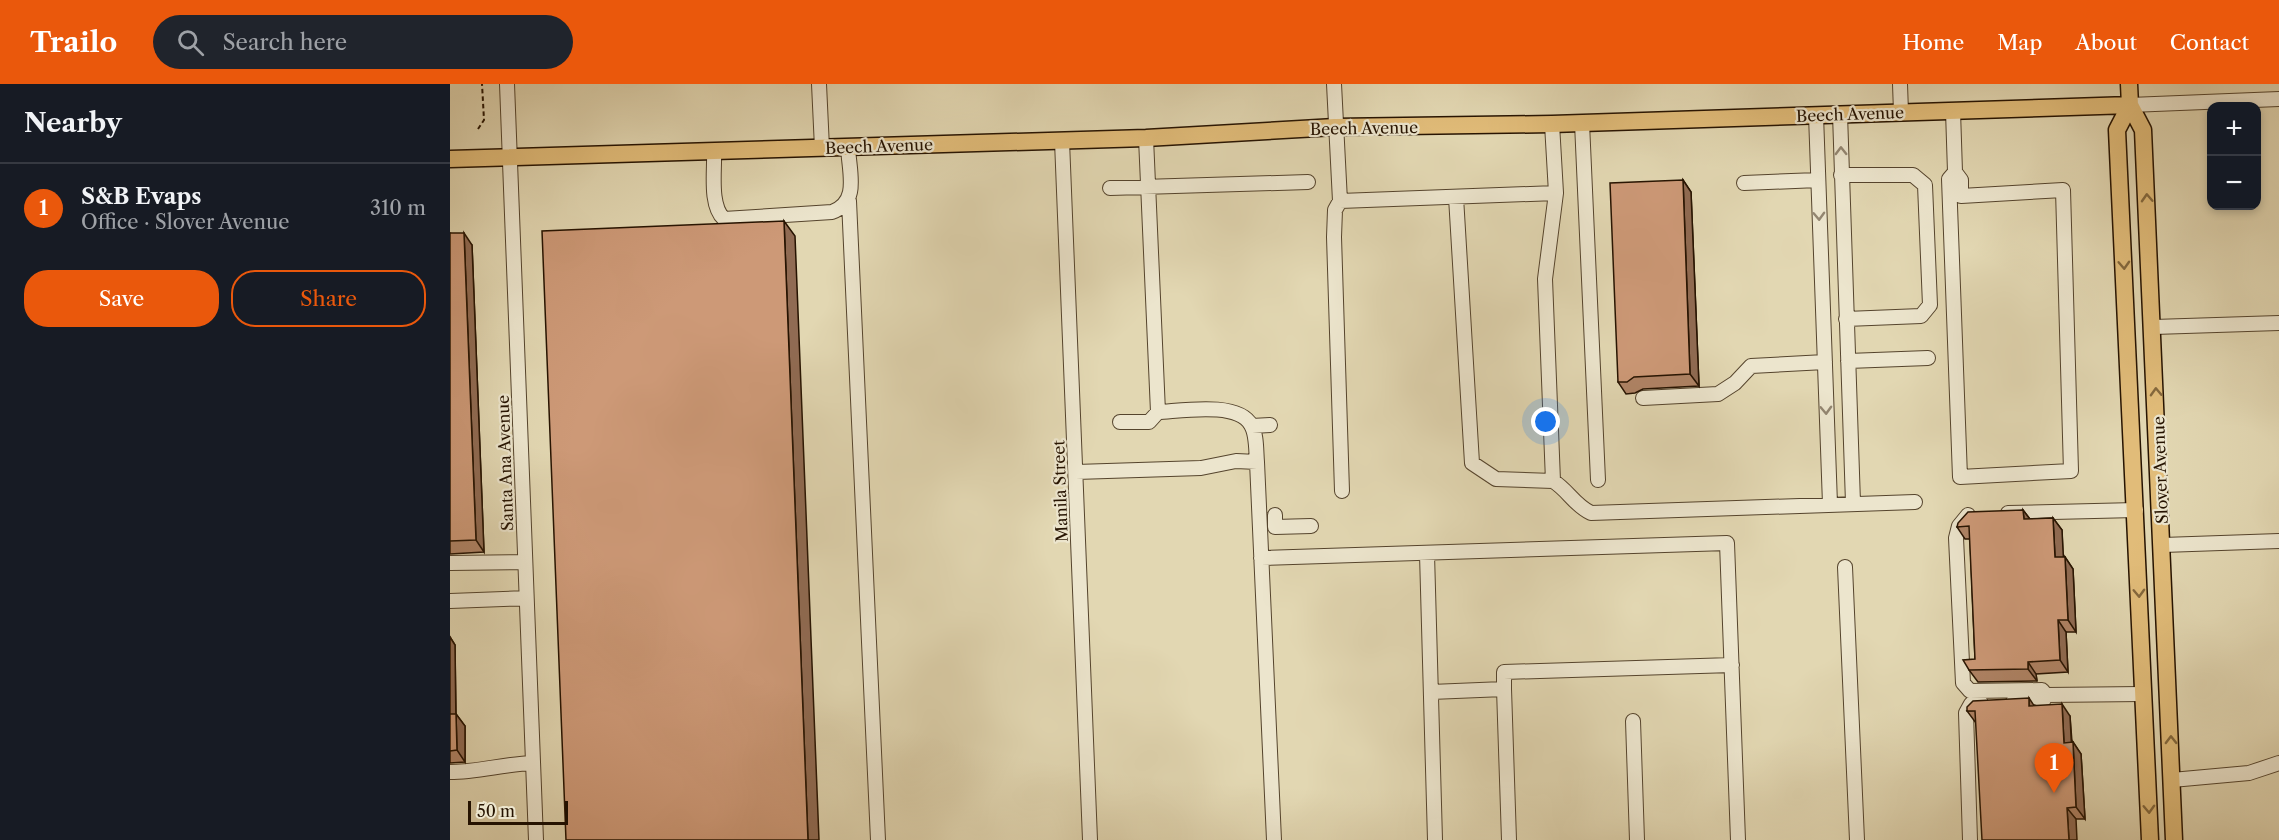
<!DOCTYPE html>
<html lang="en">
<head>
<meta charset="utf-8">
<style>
  :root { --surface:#171b24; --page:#20242c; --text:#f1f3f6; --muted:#9ea1a6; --line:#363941; --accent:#ea580c }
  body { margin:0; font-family:"Libre Caslon Text",serif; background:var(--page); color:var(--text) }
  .controls { position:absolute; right:18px; top:18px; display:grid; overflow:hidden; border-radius:12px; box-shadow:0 3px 9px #0003 }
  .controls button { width:54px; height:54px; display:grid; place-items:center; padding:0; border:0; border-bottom:2px solid var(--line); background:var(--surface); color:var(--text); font:30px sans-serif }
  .scale { position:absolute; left:18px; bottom:15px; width:100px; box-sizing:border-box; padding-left:6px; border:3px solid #261301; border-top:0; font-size:16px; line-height:21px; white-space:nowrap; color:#261301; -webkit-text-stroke:4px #ece5cd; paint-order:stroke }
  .you { position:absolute; left:1096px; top:338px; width:21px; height:21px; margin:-15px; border:4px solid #fff; border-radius:50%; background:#1a73e8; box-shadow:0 0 0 9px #1a73e833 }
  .badge { display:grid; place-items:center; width:39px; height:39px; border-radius:50%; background:var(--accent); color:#fff; font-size:20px; font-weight:700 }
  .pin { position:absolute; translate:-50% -50px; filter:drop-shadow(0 2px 3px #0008) }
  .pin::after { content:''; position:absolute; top:32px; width:21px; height:18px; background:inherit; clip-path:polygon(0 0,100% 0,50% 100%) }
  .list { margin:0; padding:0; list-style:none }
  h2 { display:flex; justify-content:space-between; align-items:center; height:78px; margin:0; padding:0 24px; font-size:26px }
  h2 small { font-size:20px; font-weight:400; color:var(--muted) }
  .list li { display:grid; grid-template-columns:39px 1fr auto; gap:18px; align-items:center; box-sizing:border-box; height:90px; padding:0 24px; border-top:2px solid var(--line) }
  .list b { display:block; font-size:22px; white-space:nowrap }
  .list p { margin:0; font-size:20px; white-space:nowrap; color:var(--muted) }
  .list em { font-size:20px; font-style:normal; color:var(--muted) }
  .actions { display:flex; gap:12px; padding:18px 24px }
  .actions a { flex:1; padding:14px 0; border:2px solid var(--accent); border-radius:24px; text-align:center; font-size:21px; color:var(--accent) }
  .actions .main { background:var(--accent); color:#fff }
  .icon { flex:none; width:33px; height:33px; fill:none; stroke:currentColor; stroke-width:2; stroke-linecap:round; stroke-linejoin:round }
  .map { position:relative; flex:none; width:1829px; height:756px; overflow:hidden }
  header { display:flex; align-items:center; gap:36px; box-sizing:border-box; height:84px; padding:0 30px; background:var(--accent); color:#fff }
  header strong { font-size:28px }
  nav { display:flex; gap:33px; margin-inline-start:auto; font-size:21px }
  .search { width:420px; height:54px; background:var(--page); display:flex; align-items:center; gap:15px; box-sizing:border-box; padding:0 21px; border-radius:33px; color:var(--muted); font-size:22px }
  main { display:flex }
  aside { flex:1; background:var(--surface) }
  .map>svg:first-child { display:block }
</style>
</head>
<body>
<header>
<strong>Trailo</strong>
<div class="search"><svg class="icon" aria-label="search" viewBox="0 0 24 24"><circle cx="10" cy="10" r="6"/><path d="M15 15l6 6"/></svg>Search here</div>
<nav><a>Home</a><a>Map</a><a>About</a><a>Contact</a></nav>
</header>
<main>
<aside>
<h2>Nearby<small></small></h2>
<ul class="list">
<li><span class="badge">1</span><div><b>S&amp;B Evaps</b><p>Office · Slover Avenue</p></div><em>310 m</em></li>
</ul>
<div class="actions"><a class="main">Save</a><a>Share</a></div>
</aside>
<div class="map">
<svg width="1829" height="756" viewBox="0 0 1829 756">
  <rect width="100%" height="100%" fill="#e2d7b2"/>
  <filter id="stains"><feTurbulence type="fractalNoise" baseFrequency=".00333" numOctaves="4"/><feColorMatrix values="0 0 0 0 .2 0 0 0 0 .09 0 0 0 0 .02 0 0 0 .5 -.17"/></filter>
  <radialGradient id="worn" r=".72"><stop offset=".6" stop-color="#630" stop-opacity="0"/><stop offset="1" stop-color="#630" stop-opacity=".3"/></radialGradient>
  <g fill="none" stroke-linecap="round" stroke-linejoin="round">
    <defs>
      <path id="minor" d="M 57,0 L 86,756
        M 369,0 L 372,64
        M 884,0 L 890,117
        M 1450,0 L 1451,28
        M 1680,21 L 1829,15
        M 1503,27 L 1505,88
        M 1390,30 L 1403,419
        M 1366,31 L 1380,420
        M 1132,39 L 1148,396
        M 1102,40 L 1106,109
        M 696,54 L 708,328 C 731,327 788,317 801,341 C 807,350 806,368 807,378 L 824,756
        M 612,57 L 640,756
        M 264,67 C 265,86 259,121 274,135 L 382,128 C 410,118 399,88 398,63
        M 1505,88 L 1511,96 L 1511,112 L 1613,106 L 1621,387 L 1510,393 L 1499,95 Z
        M 1391,91 L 1463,91 L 1475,101 L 1480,221 L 1471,232 L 1396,235
        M 1294,99 L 1368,96
        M 660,104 L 858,98
        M 1006,113 L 1022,379 L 1046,395 L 1103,397
        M 399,117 L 428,756
        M 1704,243 L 1829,239
        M 1398,277 L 1478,274
        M 1193,314 L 1268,310 L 1285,299 L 1301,282 L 1375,278
        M 670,338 L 699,338 L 708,328
        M 802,342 L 820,341
        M 626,388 L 751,384 L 786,377 L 807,378
        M 892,407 L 884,153 L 885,126 L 890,117 L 1106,109 L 1095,195 L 1103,397 C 1118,406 1124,421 1141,429 L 1465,418
        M 1558,429 L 1686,426
        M 825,431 L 825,443 L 861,442
        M 1518,431 L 1509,442 L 1506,454 L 1513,599 L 1520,607 L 1592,606 L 1596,611
        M 1713,461 L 1829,457
        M 977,470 L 985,756
        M 811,474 L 1277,459 L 1288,756
        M 0,479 L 75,478
        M 1395,483 L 1407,756
        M 0,517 L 76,514
        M 1054,605 L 1054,588 L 1282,581
        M 981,608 L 1054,605 L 1059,756
        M 1563,618 L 1593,617 L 1596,611 L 1692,610
        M 1183,637 L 1187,756
        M 0,688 C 28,688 54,680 83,679
        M 1722,696 L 1799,689 L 1829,679
        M 1520,756 L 1516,629 L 1521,620 L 1531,619"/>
      <path id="major" d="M 1679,0 L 1680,21 L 1693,46 L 1724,756
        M 1680,21 L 1667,46 L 1700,756
        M 0,75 L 696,54 L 885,43 L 1102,40 L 1680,21"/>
    </defs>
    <use href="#minor" stroke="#55442d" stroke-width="16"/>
    <use href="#major" stroke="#261301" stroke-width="19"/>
    <path stroke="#261301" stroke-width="2" stroke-dasharray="4.5 3" stroke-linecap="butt" d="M 28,45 L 34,36 L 32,0"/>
    <use href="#minor" stroke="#ece5cd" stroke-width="14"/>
    <use href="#major" stroke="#e1bc79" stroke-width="16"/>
  </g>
  <path fill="#b08466" stroke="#261301" stroke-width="1.5" d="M 1233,96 L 1241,108 L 1249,302 L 1193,305 L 1185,309 L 1176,310 L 1168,298 Z
    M 0,149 L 22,161 L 34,468 L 0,470 Z
    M 1573,426 L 1580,435 L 1603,434 L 1612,446 L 1613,473 L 1615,473 L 1623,485 L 1626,548 L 1616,548 L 1618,588 L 1586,590 L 1587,597 L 1528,598 L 1519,586 L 1525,575 L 1520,455 L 1515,455 L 1507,443 Z
    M 0,553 L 5,561 L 6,630 L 15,642 L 15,678 L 0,679 Z
    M 1584,621 L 1620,632 L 1622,658 L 1623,658 L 1631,670 L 1635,735 L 1626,735 L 1526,639 L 1517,627 Z"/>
  <path fill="#906b53" stroke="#261301" stroke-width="1.5" d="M 1233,96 L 1241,108 L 1249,302 L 1240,290 Z
    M 334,137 L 345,152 L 369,756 L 358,756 Z
    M 14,149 L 22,161 L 34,468 L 26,456 Z
    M 1573,426 L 1582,438 L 1574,435 Z
    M 1603,434 L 1612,446 L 1614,485 L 1605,473 Z
    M 1615,473 L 1623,485 L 1626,548 L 1618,536 Z
    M 1608,536 L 1616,548 L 1618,588 L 1610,576 Z
    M 0,553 L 5,561 L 6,642 L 0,633 Z
    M 1578,578 L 1586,590 L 1587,597 L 1578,585 Z
    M 1579,614 L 1587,626 L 1579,622 Z
    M 1612,620 L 1620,632 L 1622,671 L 1614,659 Z
    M 6,630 L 15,642 L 15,678 L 7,666 Z
    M 1623,658 L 1631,670 L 1635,735 L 1626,723 Z
    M 1617,724 L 1626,735 L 1627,756 L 1619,756 Z"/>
  <path fill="#cd9977" stroke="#261301" stroke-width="1.5" d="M 1233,96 L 1240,290 L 1184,293 L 1177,298 L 1168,298 L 1160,99 Z
    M 334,137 L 358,756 L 116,756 L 92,147 Z
    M 0,149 L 14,149 L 26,456 L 0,457 Z
    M 1573,426 L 1574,435 L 1603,434 L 1605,473 L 1615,473 L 1618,536 L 1608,536 L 1610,576 L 1578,578 L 1578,585 L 1519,586 L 1513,576 L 1525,575 L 1519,442 L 1507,443 L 1508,439 L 1518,428 Z
    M 1579,614 L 1579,622 L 1612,620 L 1614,659 L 1623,658 L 1626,723 L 1617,724 L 1619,756 L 1532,756 L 1525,627 L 1517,627 L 1517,623 L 1523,617 Z
    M 0,630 L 6,630 L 7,666 L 0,667 Z"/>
  <defs><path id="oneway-chevron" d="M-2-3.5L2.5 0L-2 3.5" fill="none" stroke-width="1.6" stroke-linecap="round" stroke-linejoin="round" transform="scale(1.5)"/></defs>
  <g stroke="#938671">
    <use href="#oneway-chevron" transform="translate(1391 67) rotate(-91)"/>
    <use href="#oneway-chevron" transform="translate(1369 132) rotate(88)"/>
    <use href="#oneway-chevron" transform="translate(1376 326) rotate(88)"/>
  </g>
  <g stroke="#84683d">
    <use href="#oneway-chevron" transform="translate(1697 114) rotate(-93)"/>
    <use href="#oneway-chevron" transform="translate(1674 181) rotate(87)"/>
    <use href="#oneway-chevron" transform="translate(1706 308) rotate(-92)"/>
    <use href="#oneway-chevron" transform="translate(1689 509) rotate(88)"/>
    <use href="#oneway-chevron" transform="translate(1721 656) rotate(-91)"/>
    <use href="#oneway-chevron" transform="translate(1699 725) rotate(88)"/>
  </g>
  <g text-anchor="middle" stroke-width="4.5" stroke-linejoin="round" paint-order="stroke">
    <g font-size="16" fill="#261301" stroke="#ece5cd">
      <text transform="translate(1400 30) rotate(-2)" y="6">Beech Avenue</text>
      <text transform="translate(914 44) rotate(-1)" y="6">Beech Avenue</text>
      <text transform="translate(429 62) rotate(-2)" y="6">Beech Avenue</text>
      <text transform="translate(55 379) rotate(-92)" y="6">Santa Ana Avenue</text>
      <text transform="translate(1710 386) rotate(-92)" y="6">Slover Avenue</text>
      <text transform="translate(610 407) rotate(-92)" y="6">Manila Street</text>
    </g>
  </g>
  <rect width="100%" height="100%" filter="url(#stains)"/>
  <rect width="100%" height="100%" fill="url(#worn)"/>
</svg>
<div class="controls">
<button>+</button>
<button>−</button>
</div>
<div class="scale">50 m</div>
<div class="you"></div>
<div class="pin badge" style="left:1604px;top:709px">1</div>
</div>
</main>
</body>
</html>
